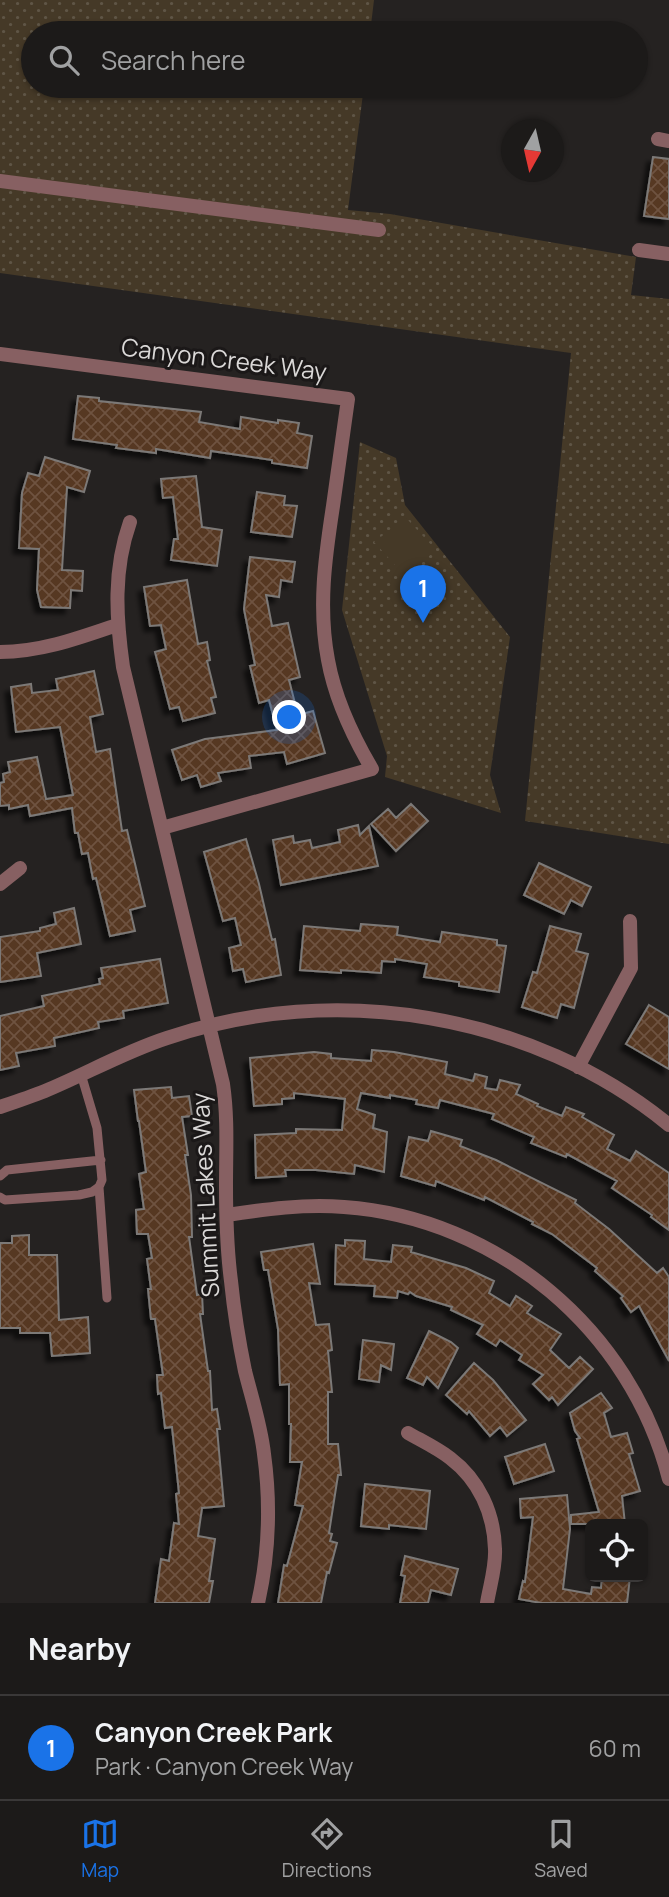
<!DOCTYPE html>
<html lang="en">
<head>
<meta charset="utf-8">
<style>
  :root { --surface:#1c1a19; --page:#292726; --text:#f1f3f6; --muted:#a0a1a2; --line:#3a3838; --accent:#1a73e8 }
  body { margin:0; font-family:Manrope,sans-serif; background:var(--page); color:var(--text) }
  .controls { position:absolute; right:21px; bottom:21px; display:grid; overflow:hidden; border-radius:10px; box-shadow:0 2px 5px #0004 }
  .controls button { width:63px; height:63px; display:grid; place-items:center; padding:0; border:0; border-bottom:2px solid var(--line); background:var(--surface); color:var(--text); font:35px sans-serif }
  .compass { position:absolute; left:501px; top:119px; width:63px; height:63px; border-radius:50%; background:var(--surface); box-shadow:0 2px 5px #0004; rotate:188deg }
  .you { position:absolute; left:290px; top:718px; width:24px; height:24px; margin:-18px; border:5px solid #fff; border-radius:50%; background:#1a73e8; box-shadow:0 0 0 10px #1a73e833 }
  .badge { display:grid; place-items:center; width:46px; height:46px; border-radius:50%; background:var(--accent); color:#fff; font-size:23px; font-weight:700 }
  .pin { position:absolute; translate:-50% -58px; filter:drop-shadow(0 2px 4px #0008) }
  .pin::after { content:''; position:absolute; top:37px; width:24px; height:21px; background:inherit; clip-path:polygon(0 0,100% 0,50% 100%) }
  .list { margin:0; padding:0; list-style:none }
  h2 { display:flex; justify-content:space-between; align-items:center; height:91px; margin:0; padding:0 28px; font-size:30px }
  h2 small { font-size:23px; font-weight:400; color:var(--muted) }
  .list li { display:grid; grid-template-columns:46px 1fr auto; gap:21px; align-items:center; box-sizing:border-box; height:105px; padding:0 28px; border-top:2px solid var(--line) }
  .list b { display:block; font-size:26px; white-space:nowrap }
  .list p { margin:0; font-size:23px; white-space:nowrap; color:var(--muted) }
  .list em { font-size:23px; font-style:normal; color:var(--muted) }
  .icon { flex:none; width:38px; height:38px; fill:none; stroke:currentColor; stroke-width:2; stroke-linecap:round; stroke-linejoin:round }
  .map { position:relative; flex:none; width:669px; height:1603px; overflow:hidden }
  .search { position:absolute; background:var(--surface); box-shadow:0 2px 5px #0004; left:21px; right:21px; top:21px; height:77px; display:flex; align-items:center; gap:18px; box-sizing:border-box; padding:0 24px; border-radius:38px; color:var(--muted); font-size:26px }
  .sheet { height:196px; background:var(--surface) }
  nav { display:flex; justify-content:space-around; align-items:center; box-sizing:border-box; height:98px; border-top:2px solid var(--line); background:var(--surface); font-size:19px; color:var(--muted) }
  nav a { display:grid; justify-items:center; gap:4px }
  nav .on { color:var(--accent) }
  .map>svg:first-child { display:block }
</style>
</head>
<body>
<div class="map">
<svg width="669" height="1603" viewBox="0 0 669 1603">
  <defs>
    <pattern id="grass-dots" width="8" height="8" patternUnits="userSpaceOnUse" patternTransform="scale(1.75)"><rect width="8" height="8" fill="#453927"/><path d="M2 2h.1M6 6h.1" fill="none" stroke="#5f5546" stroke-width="1.8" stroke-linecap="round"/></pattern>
    <pattern id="building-cross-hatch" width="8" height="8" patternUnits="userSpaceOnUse" patternTransform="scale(1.75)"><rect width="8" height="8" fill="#563721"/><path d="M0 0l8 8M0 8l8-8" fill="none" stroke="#6e5340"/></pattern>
    <filter id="shadow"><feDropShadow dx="-5.5" dy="5.5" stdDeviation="2" flood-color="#0009"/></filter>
  </defs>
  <rect width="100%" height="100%" fill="#252221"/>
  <path fill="url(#grass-dots)" d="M 0,0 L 374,0 L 370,33 L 33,33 L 33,86 L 364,86 L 348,210 L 390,214 L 636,257 L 631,295 L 669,299 L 669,844 L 525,821 L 571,353 L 0,273 Z
    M 360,442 L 396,458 L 405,505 L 510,637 L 490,775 L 501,813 L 385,777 L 387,756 L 342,610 Z"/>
  <path fill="#453927" d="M 406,518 L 436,550 L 405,576 L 374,542 Z"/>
  <path fill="url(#building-cross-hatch)" stroke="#7c7977" stroke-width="2" filter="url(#shadow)" d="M 653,157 L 669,159 L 669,219 L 644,216 Z
    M 78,396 L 99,398 L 99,401 L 201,412 L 199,422 L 240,429 L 241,417 L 278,423 L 278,420 L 299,423 L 297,433 L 312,436 L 307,468 L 272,463 L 272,460 L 211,451 L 210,458 L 156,449 L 156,453 L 116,448 L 117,445 L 73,439 Z
    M 45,457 L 90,471 L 84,492 L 67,487 L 62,570 L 83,571 L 82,591 L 71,590 L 70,608 L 41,607 L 37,590 L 39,549 L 19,548 L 22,493 L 28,473 L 39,476 Z
    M 196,476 L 202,527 L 222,530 L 217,566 L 171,560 L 174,539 L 178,539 L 173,497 L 163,498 L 161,479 Z
    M 257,492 L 285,496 L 284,505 L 297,506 L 292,537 L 251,532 Z
    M 250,557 L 295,562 L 292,582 L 281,580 L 279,597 L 266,595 L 272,626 L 288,623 L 300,677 L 289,680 L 298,715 L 313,711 L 325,753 L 287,764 L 284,752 L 249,756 L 251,768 L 218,773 L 221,781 L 201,787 L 197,775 L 182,780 L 172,750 L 205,739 L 277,730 L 269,700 L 259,703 L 250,666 L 255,665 L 244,609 Z
    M 187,580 L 198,644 L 207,642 L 210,660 L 207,661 L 216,697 L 211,698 L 215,713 L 183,721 L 179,707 L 170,709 L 155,652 L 166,649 L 161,625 L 150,626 L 144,587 Z
    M 94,671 L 103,714 L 90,717 L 96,752 L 110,749 L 122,831 L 127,830 L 145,906 L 130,910 L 135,931 L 110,936 L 96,878 L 93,879 L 88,853 L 82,854 L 78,833 L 75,833 L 72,808 L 30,816 L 28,805 L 9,809 L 9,805 L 0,806 L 0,783 L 4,782 L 3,774 L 10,772 L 8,762 L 37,757 L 46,799 L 73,795 L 60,727 L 16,732 L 11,687 L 31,684 L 32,693 L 58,690 L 56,679 Z
    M 411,804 L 428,821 L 396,851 L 371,824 L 388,809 L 396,818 Z
    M 358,825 L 360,835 L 369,826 L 378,866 L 281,885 L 273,840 L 293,836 L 294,843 L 310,840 L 312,848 L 340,842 L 338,830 Z
    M 246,839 L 259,884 L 272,940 L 275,939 L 281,975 L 246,982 L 243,969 L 233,971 L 229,948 L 241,945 L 235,918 L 223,921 L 204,852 Z
    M 539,863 L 591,887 L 582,906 L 571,900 L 564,914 L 524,895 Z
    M 74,908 L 81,944 L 37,953 L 41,976 L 0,982 L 0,937 L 40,931 L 40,928 L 56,924 L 54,913 Z
    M 361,924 L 398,927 L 397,935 L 440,942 L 442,932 L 497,940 L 497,945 L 506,946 L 499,992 L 459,986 L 459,982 L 424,977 L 427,964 L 395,959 L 395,962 L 382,961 L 381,973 L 341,970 L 341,973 L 300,970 L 304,926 L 360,931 Z
    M 550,926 L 581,934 L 576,951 L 588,954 L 574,1008 L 561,1004 L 557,1018 L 522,1007 L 533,972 L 537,973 Z
    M 160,959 L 168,1003 L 123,1011 L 124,1018 L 98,1022 L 99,1028 L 54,1038 L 55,1046 L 16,1053 L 19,1066 L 0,1070 L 0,1016 L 44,1006 L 42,996 L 100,984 L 99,979 L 103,978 L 101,968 Z
    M 649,1005 L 669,1017 L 669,1069 L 626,1044 Z
    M 372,1050 L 394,1052 L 447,1062 L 445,1074 L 473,1081 L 475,1074 L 487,1077 L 485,1088 L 497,1090 L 500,1080 L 520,1085 L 516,1094 L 538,1104 L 537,1106 L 562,1116 L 566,1107 L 584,1114 L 582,1117 L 614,1135 L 607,1149 L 630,1161 L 636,1151 L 669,1173 L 669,1230 L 651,1217 L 652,1215 L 612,1188 L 617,1181 L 567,1154 L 566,1157 L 531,1143 L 534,1137 L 492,1119 L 494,1114 L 440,1100 L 438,1108 L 416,1104 L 417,1100 L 390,1095 L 390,1098 L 361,1093 L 357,1109 L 375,1115 L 373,1128 L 387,1132 L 384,1172 L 355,1165 L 354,1174 L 316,1170 L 285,1170 L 286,1176 L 256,1178 L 255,1135 L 296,1133 L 296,1129 L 342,1130 L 345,1099 L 294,1093 L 294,1098 L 282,1099 L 282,1104 L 254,1106 L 250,1058 L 314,1052 L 331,1054 L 331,1058 L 371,1061 Z
    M 171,1087 L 172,1098 L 189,1096 L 192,1116 L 182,1117 L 188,1155 L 185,1155 L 191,1195 L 192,1237 L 189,1237 L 197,1295 L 202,1294 L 203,1314 L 200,1314 L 208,1371 L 210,1371 L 212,1410 L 217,1409 L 220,1429 L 217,1429 L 224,1506 L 202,1508 L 198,1536 L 215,1539 L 209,1581 L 213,1581 L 209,1603 L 155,1603 L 161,1559 L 169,1561 L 174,1523 L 179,1524 L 176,1494 L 179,1493 L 172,1427 L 165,1428 L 161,1393 L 158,1394 L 157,1375 L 163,1375 L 155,1319 L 151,1319 L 148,1289 L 151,1289 L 147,1259 L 152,1258 L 148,1234 L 137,1234 L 136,1210 L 144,1209 L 139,1174 L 146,1172 L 139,1121 L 138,1121 L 134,1090 Z
    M 431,1131 L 462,1140 L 460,1146 L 496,1160 L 576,1200 L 575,1203 L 609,1229 L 657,1273 L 663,1268 L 669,1277 L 669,1361 L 639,1306 L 631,1312 L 621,1298 L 623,1296 L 595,1271 L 597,1268 L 552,1234 L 532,1224 L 533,1222 L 485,1197 L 484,1200 L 436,1181 L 435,1186 L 401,1176 L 409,1137 L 428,1141 Z
    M 29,1235 L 29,1255 L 57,1255 L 59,1320 L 88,1317 L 90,1353 L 52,1356 L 50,1333 L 20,1333 L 20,1328 L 0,1328 L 0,1243 L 12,1243 L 12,1236 Z
    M 345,1240 L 365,1241 L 364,1259 L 391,1262 L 393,1245 L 412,1247 L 411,1252 L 466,1268 L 494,1281 L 489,1293 L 510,1306 L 516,1296 L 532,1306 L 527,1313 L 561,1334 L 550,1350 L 569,1368 L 580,1357 L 593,1369 L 558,1405 L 552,1397 L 549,1400 L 533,1384 L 543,1375 L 519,1360 L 522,1355 L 500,1340 L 496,1346 L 477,1334 L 483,1325 L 451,1310 L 452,1307 L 416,1296 L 410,1292 L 408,1294 L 398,1291 L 397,1298 L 374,1296 L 375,1286 L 335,1284 L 336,1245 L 345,1246 Z
    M 313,1244 L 320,1284 L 309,1283 L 316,1325 L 329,1324 L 332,1350 L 328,1351 L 332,1392 L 328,1392 L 328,1444 L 338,1444 L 341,1475 L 338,1475 L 329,1533 L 332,1534 L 330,1541 L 337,1543 L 329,1573 L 327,1572 L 321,1603 L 278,1603 L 284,1565 L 287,1566 L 303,1506 L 295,1505 L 302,1462 L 290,1462 L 291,1424 L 289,1424 L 289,1384 L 280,1385 L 278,1329 L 268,1270 L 264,1270 L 261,1252 Z
    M 429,1331 L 451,1342 L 458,1348 L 438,1388 L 427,1377 L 423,1385 L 407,1378 Z
    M 363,1340 L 394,1344 L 391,1370 L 381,1365 L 379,1382 L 359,1379 Z
    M 474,1363 L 493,1380 L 526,1420 L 507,1436 L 500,1427 L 490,1436 L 469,1411 L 467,1414 L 446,1395 Z
    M 601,1393 L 612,1408 L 604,1413 L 611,1437 L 627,1433 L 633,1453 L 629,1454 L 640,1491 L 622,1496 L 625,1524 L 571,1524 L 571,1515 L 599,1512 L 577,1439 L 580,1438 L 575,1431 L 570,1413 Z
    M 545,1444 L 554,1471 L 514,1484 L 505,1457 Z
    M 365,1484 L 430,1491 L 426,1529 L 389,1525 L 389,1529 L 361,1526 Z
    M 567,1495 L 570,1529 L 563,1589 L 591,1594 L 592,1587 L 601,1588 L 602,1577 L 630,1577 L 627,1603 L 541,1603 L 519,1599 L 523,1581 L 525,1582 L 533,1517 L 521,1518 L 520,1499 Z
    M 405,1556 L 458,1569 L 451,1595 L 431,1590 L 428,1603 L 400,1603 L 405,1576 L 401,1575 Z"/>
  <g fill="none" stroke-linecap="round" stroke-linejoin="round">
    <path stroke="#876062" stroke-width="9" d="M 0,1176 L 7,1170 L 101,1160
      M 99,1187 L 107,1298
      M 0,1197 L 5,1200 L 79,1195 L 92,1192 L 99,1187 L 102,1180 L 97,1128 L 81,1074"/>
    <path stroke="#876062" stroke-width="14" d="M 658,139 L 669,141
      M 0,181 L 379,230
      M 639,250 L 669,254
      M 0,354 L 348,399 C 343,435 338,470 333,506 C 325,558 318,608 328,660 C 335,699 352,735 372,769 L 162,828
      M 130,522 C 113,570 116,617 123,667 L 223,1084 C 228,1118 226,1151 226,1185 C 226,1217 227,1250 231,1281 C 234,1311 239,1342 245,1371 C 252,1399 261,1426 264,1454 C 271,1505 269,1554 258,1603
      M 0,652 C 41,652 79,638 117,625
      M 0,884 L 20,868
      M 578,1067 L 631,968 L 630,921
      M 0,1107 C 15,1102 30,1097 45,1091 C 86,1074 124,1052 167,1038 C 334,981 532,1013 669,1125
      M 227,1215 C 266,1209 304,1204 344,1207 C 498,1218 631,1330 669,1479
      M 408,1433 C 422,1441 437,1448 450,1458 C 479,1480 494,1513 495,1549 C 496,1567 490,1585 487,1603"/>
  </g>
  <g text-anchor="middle" stroke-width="6" stroke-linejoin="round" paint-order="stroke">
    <g font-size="24" fill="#dad8d7" stroke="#1b1818">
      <text transform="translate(224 360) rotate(7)" y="8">Canyon Creek Way</text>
      <text transform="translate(206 1195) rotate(-93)" y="8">Summit Lakes Way</text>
    </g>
  </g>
</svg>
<div class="controls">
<button><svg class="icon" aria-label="locate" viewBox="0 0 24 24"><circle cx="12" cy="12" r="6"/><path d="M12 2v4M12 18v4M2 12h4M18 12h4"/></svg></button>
</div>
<svg class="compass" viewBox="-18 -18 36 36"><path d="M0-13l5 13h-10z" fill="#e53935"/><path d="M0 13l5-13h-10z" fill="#a0a1a2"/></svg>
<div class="you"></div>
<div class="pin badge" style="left:423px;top:623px">1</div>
<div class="search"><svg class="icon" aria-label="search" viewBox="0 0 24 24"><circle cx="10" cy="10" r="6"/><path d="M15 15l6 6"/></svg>Search here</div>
</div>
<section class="sheet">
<h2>Nearby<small></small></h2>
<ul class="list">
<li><span class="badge">1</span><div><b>Canyon Creek Park</b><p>Park · Canyon Creek Way</p></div><em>60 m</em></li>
</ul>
</section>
<nav>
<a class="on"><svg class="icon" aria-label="map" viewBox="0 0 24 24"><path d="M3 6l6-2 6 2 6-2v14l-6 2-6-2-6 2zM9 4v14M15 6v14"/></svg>Map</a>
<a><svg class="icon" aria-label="directions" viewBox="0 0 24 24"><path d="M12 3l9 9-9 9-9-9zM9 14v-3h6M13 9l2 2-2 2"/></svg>Directions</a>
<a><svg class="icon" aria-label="saved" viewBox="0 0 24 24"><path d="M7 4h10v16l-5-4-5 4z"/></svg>Saved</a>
</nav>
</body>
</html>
